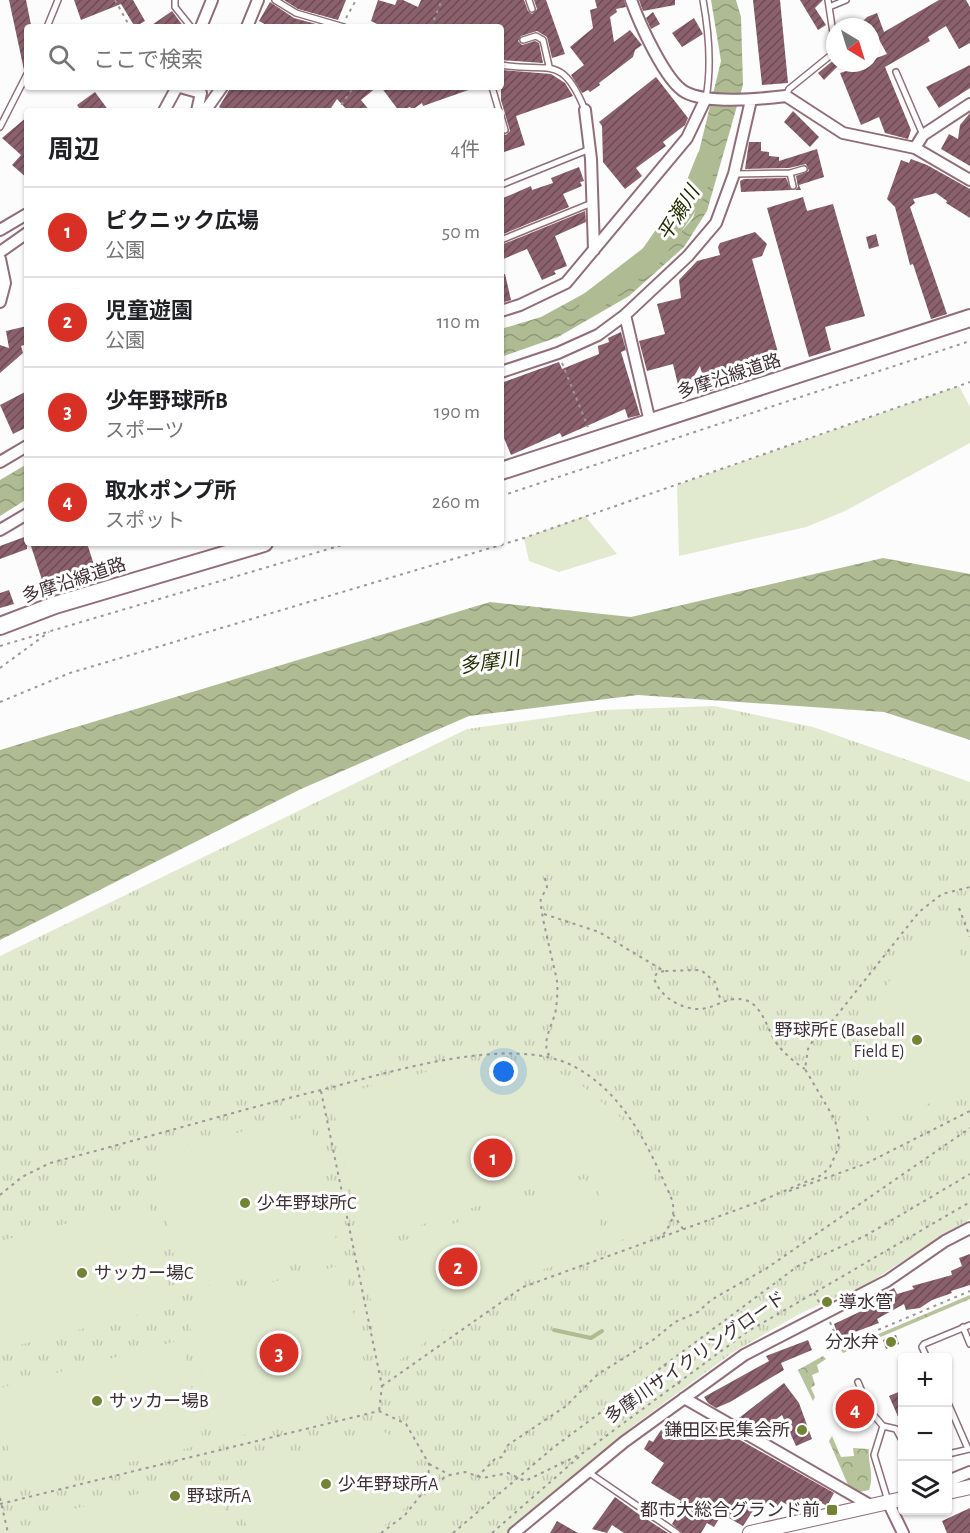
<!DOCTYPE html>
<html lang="ja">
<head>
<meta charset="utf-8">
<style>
  :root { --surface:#fff; --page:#f2f2f2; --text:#202124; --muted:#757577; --line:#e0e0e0; --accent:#d93025 }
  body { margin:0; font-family:"Alegreya Sans","Noto Sans JP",sans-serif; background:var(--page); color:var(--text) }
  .controls { position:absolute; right:18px; bottom:18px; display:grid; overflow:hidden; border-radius:6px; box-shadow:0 2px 4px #0004 }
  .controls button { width:54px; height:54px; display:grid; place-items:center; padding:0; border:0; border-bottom:2px solid var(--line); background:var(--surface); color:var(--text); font:30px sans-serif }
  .compass { position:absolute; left:826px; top:18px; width:54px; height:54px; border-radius:50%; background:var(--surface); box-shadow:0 2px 4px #0004; rotate:142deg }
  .you { position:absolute; left:504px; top:1072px; width:21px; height:21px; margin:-15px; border:4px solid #fff; border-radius:50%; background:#1a73e8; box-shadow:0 0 0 9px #1a73e833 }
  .badge { display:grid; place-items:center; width:39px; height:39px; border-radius:50%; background:var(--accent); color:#fff; font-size:20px; font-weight:700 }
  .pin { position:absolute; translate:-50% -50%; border:3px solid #fff; box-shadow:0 2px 6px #0006 }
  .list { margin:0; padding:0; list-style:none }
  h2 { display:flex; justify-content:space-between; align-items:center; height:78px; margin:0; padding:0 24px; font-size:26px }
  h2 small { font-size:20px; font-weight:400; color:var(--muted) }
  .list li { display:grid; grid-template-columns:39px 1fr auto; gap:18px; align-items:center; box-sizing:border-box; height:90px; padding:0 24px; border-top:2px solid var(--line) }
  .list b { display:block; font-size:22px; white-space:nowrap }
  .list p { margin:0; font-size:20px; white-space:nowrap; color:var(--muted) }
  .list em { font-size:20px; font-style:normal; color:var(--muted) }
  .icon { flex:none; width:33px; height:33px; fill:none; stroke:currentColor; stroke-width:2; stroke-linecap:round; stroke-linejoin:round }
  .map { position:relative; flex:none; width:970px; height:1533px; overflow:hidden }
  .search { position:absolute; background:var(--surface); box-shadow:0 2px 4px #0004; left:24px; top:24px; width:480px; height:66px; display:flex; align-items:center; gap:15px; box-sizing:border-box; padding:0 21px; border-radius:6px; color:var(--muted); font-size:22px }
  .panel { position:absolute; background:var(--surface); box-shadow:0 2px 4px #0004; left:24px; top:108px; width:480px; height:438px; border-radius:6px }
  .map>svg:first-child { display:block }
</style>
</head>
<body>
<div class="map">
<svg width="970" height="1533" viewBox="0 0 970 1533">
  <defs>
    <pattern id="grass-tufts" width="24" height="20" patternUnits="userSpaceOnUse" patternTransform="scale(1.5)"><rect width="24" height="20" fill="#e1e9cf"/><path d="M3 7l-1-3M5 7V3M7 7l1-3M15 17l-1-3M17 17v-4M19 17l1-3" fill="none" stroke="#c2c8b2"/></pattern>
    <pattern id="forest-crowns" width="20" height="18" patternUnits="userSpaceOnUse" patternTransform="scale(1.5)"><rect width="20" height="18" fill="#b7c39b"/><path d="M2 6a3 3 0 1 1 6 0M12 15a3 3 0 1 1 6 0" fill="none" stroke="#969f7f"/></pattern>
    <pattern id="water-waves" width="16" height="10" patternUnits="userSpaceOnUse" patternTransform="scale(1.5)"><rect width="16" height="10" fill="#afbc93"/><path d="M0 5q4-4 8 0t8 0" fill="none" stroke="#909979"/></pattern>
    <pattern id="building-hatch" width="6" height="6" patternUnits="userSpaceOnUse" patternTransform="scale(1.5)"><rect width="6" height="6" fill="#8b616e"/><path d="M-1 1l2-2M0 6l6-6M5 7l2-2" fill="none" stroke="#6d4c56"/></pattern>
  </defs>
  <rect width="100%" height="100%" fill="#fbfcfb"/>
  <path fill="url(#grass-tufts)" d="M 714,706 L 813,727 L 970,782 L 970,1219 L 867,1284 L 801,1313 L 732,1353 L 633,1426 L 506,1533 L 0,1533 L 0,956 L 467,729 L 604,710 Z"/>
  <path fill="url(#forest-crowns)" d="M 970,1295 L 970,1299 L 843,1353 L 841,1350 Z
    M 823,1356 L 826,1359 L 817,1365 L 819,1372 L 812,1375 L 815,1385 L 811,1388 L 815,1397 L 813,1401 L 798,1370 Z
    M 832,1436 L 841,1457 L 854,1456 L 853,1448 L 869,1449 C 867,1460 875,1475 869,1490 L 859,1492 L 848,1485 L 829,1441 Z"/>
  <path fill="#e1e9cf" d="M 959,386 L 970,407 L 970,443 L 845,511 L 806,527 L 679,556 L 677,485 Z
    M 585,516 L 617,554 L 559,572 L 529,561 L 524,538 Z
    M 949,927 L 970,976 L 970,1085 L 873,1129 L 865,1109 L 858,1068 L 869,1011 L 903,961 Z
    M 510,1065 L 545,1068 L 574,1079 L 622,1119 L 655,1182 L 662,1205 L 656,1230 L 614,1242 L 590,1168 L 362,1245 L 331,1097 L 434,1070 Z
    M 309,1116 L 339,1253 L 182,1292 L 151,1153 Z
    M 584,1179 L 607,1248 L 518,1278 L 385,1370 L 362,1255 Z
    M 149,1202 L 172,1306 L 0,1350 L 0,1241 Z
    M 343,1265 L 373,1403 L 216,1442 L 185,1303 Z
    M 181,1340 L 204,1444 L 18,1489 L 0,1415 L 0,1388 Z
    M 381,1430 L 410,1447 L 419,1472 L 414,1495 L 399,1515 L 373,1533 L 248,1533 L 233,1470 Z
    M 218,1475 L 229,1533 L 44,1533 L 40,1517 Z"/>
  <path fill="url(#water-waves)" d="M 711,0 L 736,0 L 741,17 L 743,85 L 707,211 L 684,247 L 629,296 L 558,337 L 501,357 L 501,329 L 541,317 L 587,292 L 624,283 L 669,246 L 693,218 L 699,199 L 694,172 L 721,61 Z
    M 27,464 L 27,499 L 0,516 L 0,480 Z
    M 883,558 L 970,574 L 970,740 L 884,712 L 638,695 L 469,716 L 301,789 L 0,940 L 0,750 L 490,602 L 631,617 Z"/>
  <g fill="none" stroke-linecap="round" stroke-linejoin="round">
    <path stroke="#afbc93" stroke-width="4" d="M 554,1330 L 591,1338 L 602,1331"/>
    <path stroke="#afbc93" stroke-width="22" d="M 590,303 L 651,256 L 692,197 L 708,157"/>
  </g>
  <path fill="url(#building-hatch)" d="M 9,0 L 26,0 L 31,25 L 27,26 L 27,69 L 24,70 Z
    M 74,0 L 133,0 L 145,21 L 135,27 L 121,4 L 81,20 Z
    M 284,0 L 346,0 L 338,20 L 298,9 Z
    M 378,0 L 395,5 L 397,0 L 403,0 L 418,7 L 421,0 L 524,0 L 528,11 L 532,14 L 537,9 L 534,0 L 546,0 L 565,54 L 552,58 L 547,37 L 537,31 L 521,36 L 518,41 L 522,45 L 535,41 L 539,43 L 543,63 L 501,60 L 501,27 L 383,27 L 371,21 Z
    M 595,0 L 624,0 L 626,7 L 616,9 L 617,12 L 610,17 L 614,42 L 630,30 L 642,45 L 635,50 L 633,57 L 599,83 L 600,85 L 590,92 L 588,90 L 582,93 L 571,75 L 584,65 L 570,47 L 593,28 L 590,10 L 597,8 Z
    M 639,0 L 675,0 L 675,5 L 643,11 Z
    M 753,0 L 780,0 L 788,83 L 762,85 Z
    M 800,0 L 823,0 L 815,8 L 826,25 L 818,30 Z
    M 939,0 L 966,0 L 970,7 L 970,43 L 959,49 L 946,26 L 928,37 L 930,41 L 885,67 L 911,130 L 908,139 L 885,133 L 879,117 L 861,125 L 840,73 L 871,63 L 871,60 L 887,54 L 872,27 L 857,27 L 867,17 L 877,13 L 884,32 Z
    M 270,2 L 294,18 L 327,27 L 270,27 L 259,21 Z
    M 172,11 L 184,27 L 149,27 Z
    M 653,12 L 660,24 L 651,29 L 646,18 Z
    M 694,18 L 703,34 L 682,47 L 672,33 Z
    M 835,59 L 835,63 L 841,63 L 824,80 L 818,73 Z
    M 970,65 L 970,88 L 939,108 L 926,87 Z
    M 501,70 L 551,74 L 565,83 L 573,96 L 516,116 L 525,145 L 501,153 L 501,133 L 506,135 L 510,131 L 501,100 Z
    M 656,77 L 688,118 L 685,125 L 663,142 L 666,146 L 636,168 L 642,176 L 625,189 L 603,162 L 602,126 L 599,122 Z
    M 231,87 L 377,87 L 361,100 L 370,111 L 348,111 L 337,99 L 329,111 L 226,111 L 219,107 Z
    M 381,87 L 473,87 L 474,88 L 423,106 L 422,103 L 412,110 L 410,107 L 399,111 Z
    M 95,92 L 109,111 L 81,111 L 77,105 Z
    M 793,111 L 819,137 L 810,147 L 784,122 Z
    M 970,113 L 970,166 L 941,149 L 949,134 L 958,139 L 960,125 Z
    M 27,117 L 27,178 L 12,165 L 21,155 L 2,138 Z
    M 749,142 L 761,142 L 761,151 L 769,152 L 769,156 L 779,157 L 779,161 L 817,149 L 824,177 L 799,185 L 801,190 L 795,190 L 798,187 L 796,176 L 809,171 L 806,164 L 789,168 L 745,169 Z
    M 911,159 L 927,165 L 970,189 L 970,218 L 946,203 L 947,201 L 936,193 L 913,199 L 915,203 L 910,207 L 947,314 L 931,319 L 913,264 L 910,265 L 895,207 L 887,199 L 901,160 L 909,163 Z
    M 579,167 L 584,181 L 580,182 L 582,186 L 563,194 L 569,207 L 501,235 L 501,199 L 531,186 L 532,190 L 553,183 L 551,178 Z
    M 786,178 L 791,190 L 741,192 L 740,181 L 744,179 Z
    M 803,197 L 807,211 L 833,204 L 865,316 L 825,327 L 831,350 L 809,357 L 767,208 Z
    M 585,211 L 586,222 L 555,236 L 567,266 L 554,271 L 556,274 L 542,280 L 527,249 L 501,260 L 501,245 Z
    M 755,232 L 767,244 L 762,256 L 752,259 L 782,367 L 757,375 L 739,369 L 742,381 L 707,392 L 700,366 L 687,388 L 682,389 L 678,385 L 673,364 L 647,371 L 639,341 L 665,334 L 657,304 L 681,298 L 679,280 L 697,261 L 720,255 L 718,247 L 720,243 Z
    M 876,234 L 879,246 L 869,249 L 866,237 Z
    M 501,274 L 505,274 L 511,300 L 501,303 Z
    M 27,326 L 27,344 L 21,346 L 23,353 L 0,373 L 0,345 L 9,348 L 6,331 Z
    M 621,332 L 626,350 L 621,352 L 640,415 L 628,418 L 625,409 L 562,437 L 560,433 L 511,455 L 501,431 L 501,383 L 559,362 L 562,369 L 599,354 L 598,346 L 609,342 L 608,338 Z
    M 27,391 L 27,427 L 13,434 L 0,405 Z
    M 27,536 L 27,549 L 0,559 L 0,546 Z
    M 30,543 L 87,543 L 94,565 L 43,583 Z
    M 9,590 L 14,604 L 0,608 L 0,593 Z
    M 970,1254 L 970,1285 L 951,1291 L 952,1293 L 932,1300 L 920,1308 L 906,1310 L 904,1304 L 877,1319 L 879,1323 L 839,1338 L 834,1324 L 872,1306 L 870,1301 L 894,1288 L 897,1294 L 914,1289 L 912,1286 L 952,1275 L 951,1271 L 962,1266 L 959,1258 Z
    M 896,1335 L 899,1344 L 886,1349 L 883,1340 Z
    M 808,1340 L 812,1350 L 781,1363 L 784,1370 L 730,1402 L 716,1408 L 708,1403 L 704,1397 L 769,1361 L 766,1356 Z
    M 784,1383 L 799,1403 L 812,1439 L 796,1446 L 782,1415 L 759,1432 L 745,1424 L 739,1418 Z
    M 853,1389 L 868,1423 L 857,1428 L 842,1394 Z
    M 903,1390 L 903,1428 L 889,1396 Z
    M 675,1421 L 703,1440 L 712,1424 L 834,1493 L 827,1506 L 818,1501 L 816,1505 L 801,1498 L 794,1509 L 781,1501 L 775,1510 L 760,1500 L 743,1526 L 722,1514 L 714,1527 L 707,1523 L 701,1533 L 682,1533 L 672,1524 L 683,1506 L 679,1504 L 681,1501 L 651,1483 L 664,1463 L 644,1449 L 649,1440 L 653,1442 L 661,1430 L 666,1434 Z
    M 615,1497 L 637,1513 L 668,1533 L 624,1533 L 612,1525 L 607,1533 L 592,1529 Z
    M 970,1508 L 970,1533 L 947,1533 L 942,1521 Z
    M 557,1521 L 578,1533 L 550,1533 Z"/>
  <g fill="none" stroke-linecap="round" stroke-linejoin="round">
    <defs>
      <path id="service" d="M 175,0 L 175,7 L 191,27
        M 275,0 L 296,13 L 344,27
        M 529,0 L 532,9
        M 703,0 C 709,33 712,65 706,98
        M 828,0 L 835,46
        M 829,7 L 846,0
        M 47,27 L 58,0
        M 523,40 L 536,36 L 543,40 L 549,66
        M 501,65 C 550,73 562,53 585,110
        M 896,72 L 923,135
        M 492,87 L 499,111
        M 786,96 L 789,89 L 831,55 L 835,48
        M 501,116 L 505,130
        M 0,127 L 27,74
        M 790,173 L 793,186
        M 734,174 L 790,173 L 804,169
        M 501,185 L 590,149
        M 501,240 L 592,203
        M 963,1327 L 970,1344
        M 927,1358 L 922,1347 L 924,1344 L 970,1325
        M 858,1382 L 870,1411 L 883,1426
        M 948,1403 L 968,1449
        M 948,1454 L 970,1449
        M 588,1472 L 677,1533
        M 888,1501 L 874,1455 L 883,1426 L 896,1429 L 902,1440"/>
      <path id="minor" d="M 631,0 C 639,22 665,81 685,92 C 707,104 761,99 786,96 L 843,133 L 915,148 L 970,180
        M 201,27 L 212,0
        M 247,27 L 258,0
        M 180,87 L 201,93 L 197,111
        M 585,110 L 591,159 L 594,250
        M 164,111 L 177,87
        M 205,111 L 222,87
        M 915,148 L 923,135 L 970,104
        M 0,230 L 27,214
        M 0,252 L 27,233
        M 0,259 L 5,283 L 0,302
        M 501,311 L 520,305 L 566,283 L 687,138 L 706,98
        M 625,315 L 650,422
        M 501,372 L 558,353 L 598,335 L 625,315 L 688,256 L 716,223 L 734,174 L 751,100
        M 0,462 L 27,446
        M 0,530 L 27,514
        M 684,1398 L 870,1505
        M 948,1481 L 970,1472
        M 888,1502 L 903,1533
        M 514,1533 L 624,1442 L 744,1355 L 887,1281 L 945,1241 L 970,1228"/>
      <path id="tertiary" d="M 948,1492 L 970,1487
        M 750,1533 L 902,1499"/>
      <path id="primary" d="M 501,471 L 970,318
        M 0,626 L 55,605 L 264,543"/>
    </defs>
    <use href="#service" stroke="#926d78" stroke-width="8"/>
    <use href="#minor" stroke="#926d78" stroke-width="14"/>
    <use href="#tertiary" stroke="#926d78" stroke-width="16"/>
    <use href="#primary" stroke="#926d78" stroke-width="20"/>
    <path stroke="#9e9799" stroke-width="2" stroke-dasharray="3 4.5" stroke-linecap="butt" d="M 115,0 L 130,27
      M 346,18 L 356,0
      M 431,27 L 442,0
      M 337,111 L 351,91 L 346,87
      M 562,363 L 588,427
      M 501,496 L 970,341
      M 0,646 L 349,543
      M 0,668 L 49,632
      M 0,702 L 70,673 L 524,538 L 970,382
      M 545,878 L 547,887 C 546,891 542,895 541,899 C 538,905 555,969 557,981 C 558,989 557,1000 556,1009 C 553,1026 540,1041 550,1057
      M 959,908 L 970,937
      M 544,914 L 599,932 L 664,971 L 701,970 L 715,982 L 721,1001
      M 664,971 L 657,973 L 654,978 C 659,996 681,1010 701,1009 C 716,1008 728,995 745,1000 C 763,1005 767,1030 777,1044 C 785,1054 794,1062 805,1069
      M 321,1091 L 382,1386 L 379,1411
      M 789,1191 L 865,1164 L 970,1111
      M 0,1195 L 22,1177 L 50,1163 C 139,1140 228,1113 317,1091 C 385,1074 511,1032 575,1067 C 626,1095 650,1149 672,1200 C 676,1214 671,1226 661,1237 L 523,1287 L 382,1386
      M 763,1200 L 822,1175 L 830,1167 L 838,1149 L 839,1138 L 835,1120 L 805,1069 L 808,1049 L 814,1039 L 834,1019 L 919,912 L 942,894 L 970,887
      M 673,1214 L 683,1229
      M 662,1237 L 764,1200
      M 814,1293 L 820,1304
      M 830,1322 L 840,1346 L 970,1291
      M 664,1364 L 681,1386
      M 429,1464 L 450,1475 L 465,1472 L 483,1478 L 508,1473 L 525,1481 L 583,1453 L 747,1332 L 970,1202
      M 477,1477 L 495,1459 L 502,1457 L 508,1445 L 566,1406 L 598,1374 L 653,1340 L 675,1322 L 698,1312 L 711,1300 L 767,1268 L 970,1128
      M 0,1498 L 8,1533
      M 0,1504 L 379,1411 L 406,1424 L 429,1464 L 428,1486
      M 381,1533 L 405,1515 L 428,1486 L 450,1475
      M 453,1533 L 554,1447 L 798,1266 L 865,1236 L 970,1174
      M 492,1533 L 580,1456"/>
    <use href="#service" stroke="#fff" stroke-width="5"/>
    <use href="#minor" stroke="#fff" stroke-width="10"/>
    <use href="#tertiary" stroke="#fff" stroke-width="14"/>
    <use href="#primary" stroke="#fff" stroke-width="16"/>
  </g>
  <g fill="#708434" stroke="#fff" stroke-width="2">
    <circle cx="917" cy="1040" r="6"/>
    <circle cx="245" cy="1203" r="6"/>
    <circle cx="82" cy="1273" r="6"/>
    <circle cx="827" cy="1302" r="6"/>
    <circle cx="891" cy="1342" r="6"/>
    <circle cx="97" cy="1401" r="6"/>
    <circle cx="802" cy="1430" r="6"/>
    <circle cx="326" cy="1484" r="6"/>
    <circle cx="175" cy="1496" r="6"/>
    <rect x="826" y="1504" width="12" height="12" rx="3"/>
  </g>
  <g text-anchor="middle" stroke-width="6" stroke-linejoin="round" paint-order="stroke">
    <g font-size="18" fill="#3f2f34" stroke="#fff">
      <text transform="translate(729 376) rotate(-18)" y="6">多摩沿線道路</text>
      <text transform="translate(74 580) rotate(-18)" y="6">多摩沿線道路</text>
      <text transform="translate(695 1357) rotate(-35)" y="6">多摩川サイクリングロード</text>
    </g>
    <g font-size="18" fill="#3f2f34" stroke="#fff" text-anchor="start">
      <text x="905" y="1036" text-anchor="end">野球所E (Baseball<tspan x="905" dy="21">Field E)</tspan></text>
      <text x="257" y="1209">少年野球所C</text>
      <text x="94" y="1279">サッカー場C</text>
      <text x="839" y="1308">導水管</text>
      <text x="879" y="1348" text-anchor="end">分水弁</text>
      <text x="109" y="1407">サッカー場B</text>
      <text x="790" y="1436" text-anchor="end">鎌田区民集会所</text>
      <text x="338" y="1490">少年野球所A</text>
      <text x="187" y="1502">野球所A</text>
      <text x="820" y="1516" text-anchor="end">都市大総合グランド前</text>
    </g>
    <g font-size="20" font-style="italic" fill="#252f00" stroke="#fff">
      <text transform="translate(678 213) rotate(-58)" y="7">平瀬川</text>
      <text transform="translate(489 662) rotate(-8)" y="7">多摩川</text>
    </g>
  </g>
</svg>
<div class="controls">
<button>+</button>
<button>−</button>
<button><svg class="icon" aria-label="layers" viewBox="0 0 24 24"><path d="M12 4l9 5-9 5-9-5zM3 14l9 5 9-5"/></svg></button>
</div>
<svg class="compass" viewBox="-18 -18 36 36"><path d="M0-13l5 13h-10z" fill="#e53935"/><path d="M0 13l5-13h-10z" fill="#757577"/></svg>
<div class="you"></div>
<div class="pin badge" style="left:493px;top:1158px">1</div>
<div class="pin badge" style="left:458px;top:1267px">2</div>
<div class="pin badge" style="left:279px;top:1353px">3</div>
<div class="pin badge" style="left:855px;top:1409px">4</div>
<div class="search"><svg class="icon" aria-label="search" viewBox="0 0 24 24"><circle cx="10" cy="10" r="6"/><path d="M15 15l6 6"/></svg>ここで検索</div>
<section class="panel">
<h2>周辺<small>4件</small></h2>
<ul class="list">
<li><span class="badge">1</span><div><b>ピクニック広場</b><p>公園</p></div><em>50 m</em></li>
<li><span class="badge">2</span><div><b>児童遊園</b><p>公園</p></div><em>110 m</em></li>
<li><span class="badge">3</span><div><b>少年野球所B</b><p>スポーツ</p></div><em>190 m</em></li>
<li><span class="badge">4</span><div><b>取水ポンプ所</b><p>スポット</p></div><em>260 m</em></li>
</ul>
</section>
</div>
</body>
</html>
